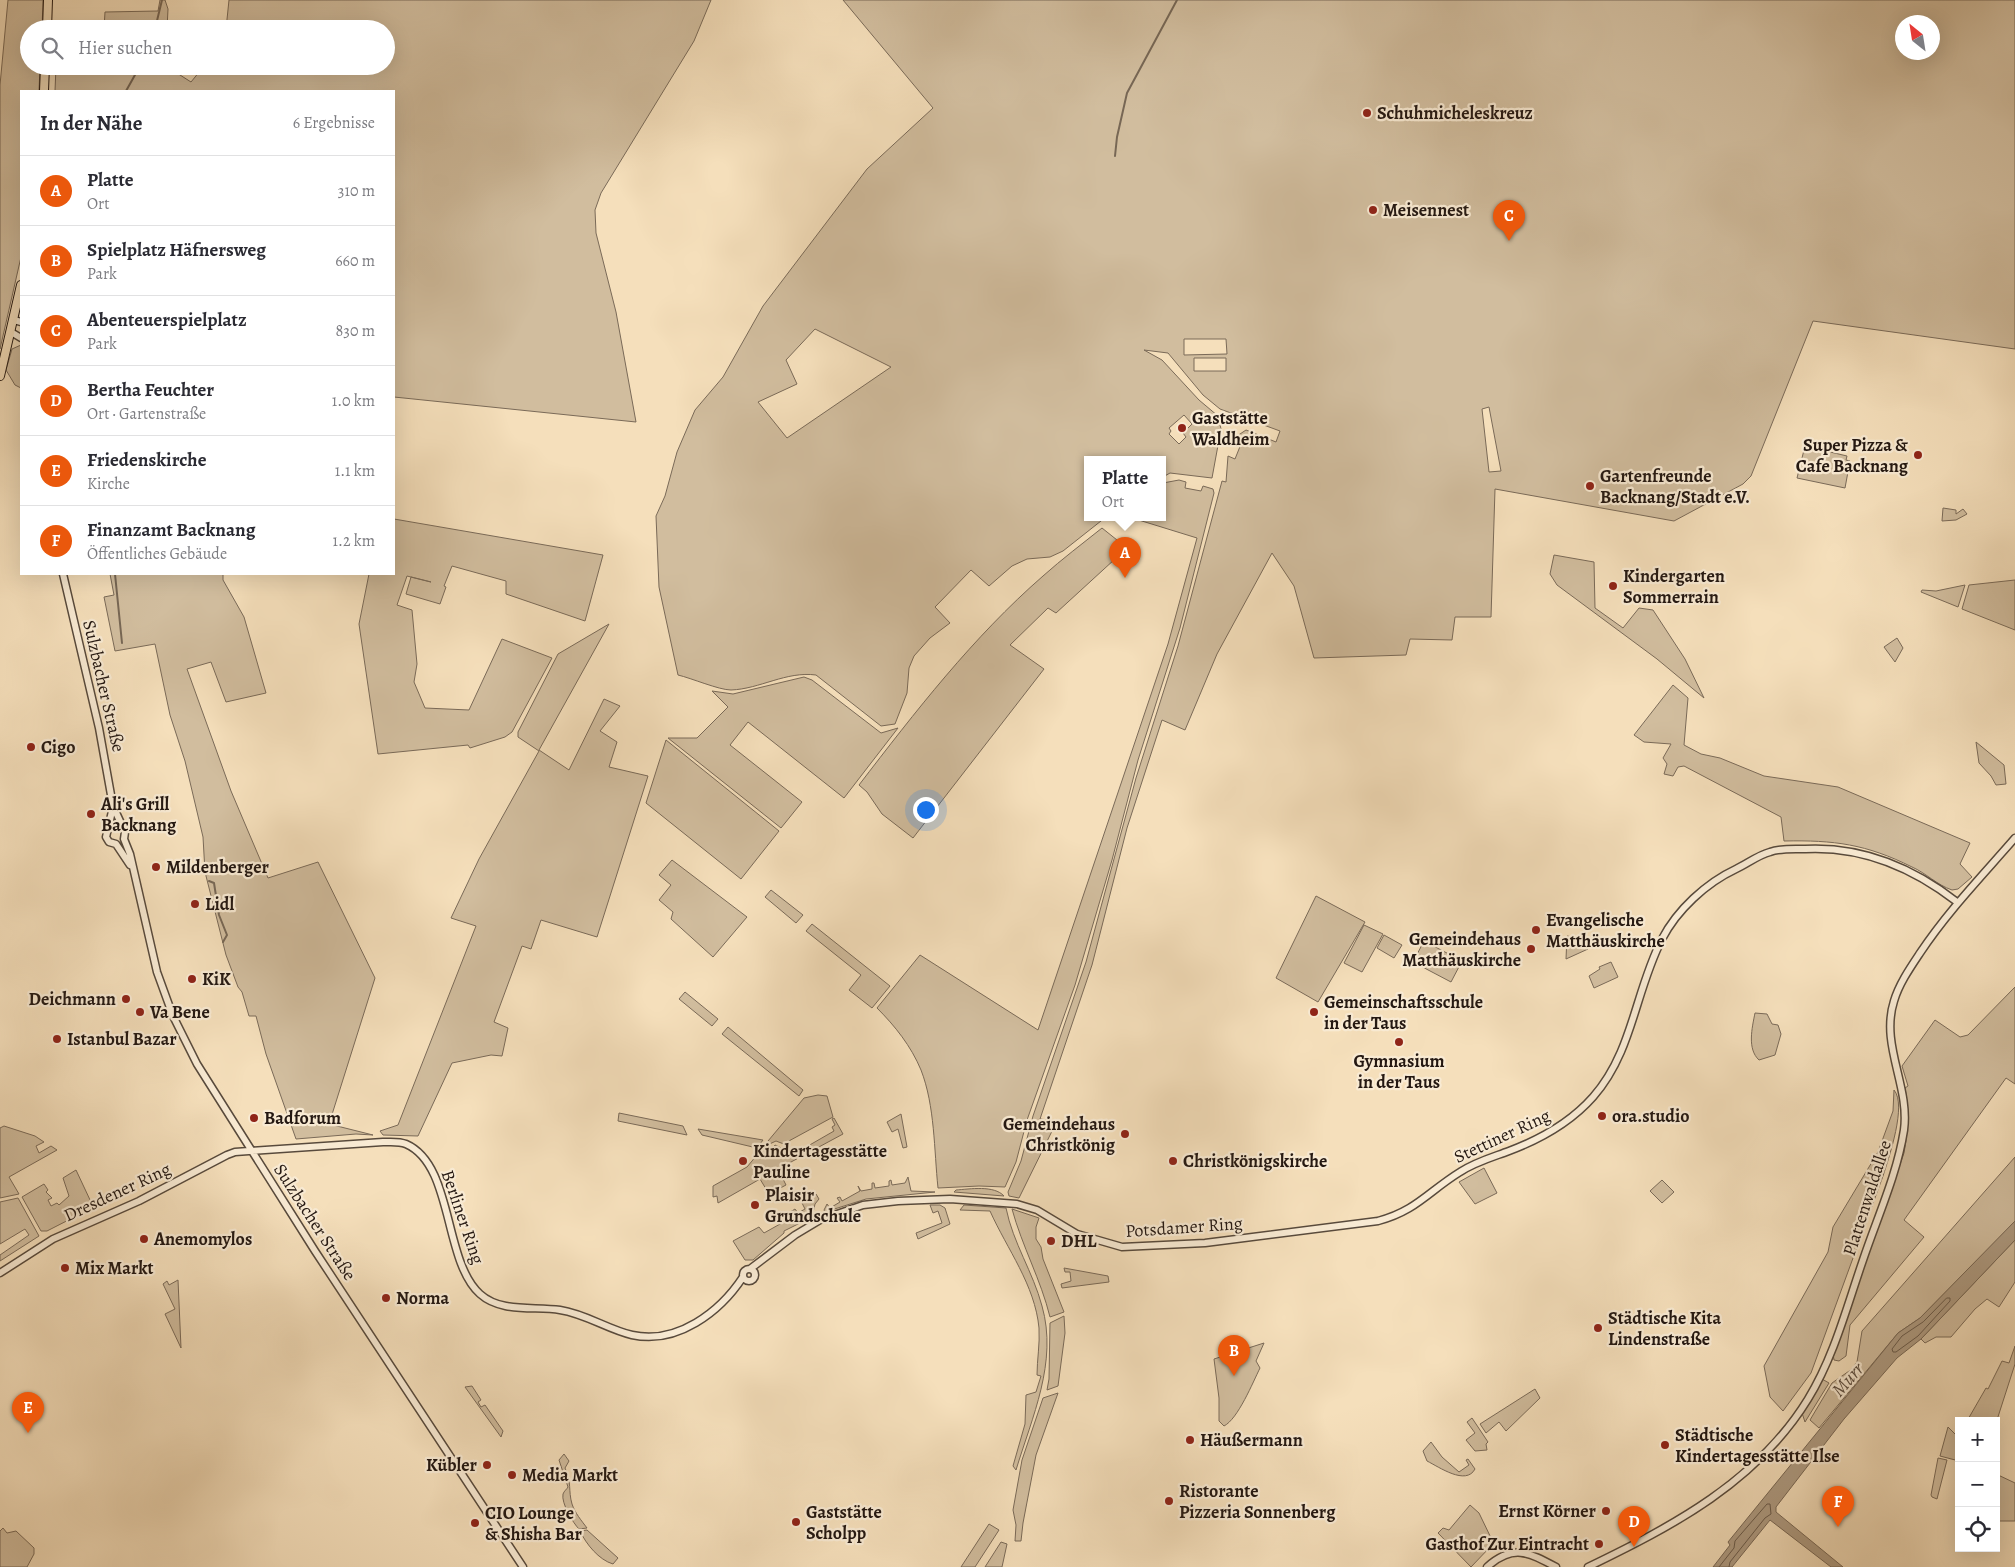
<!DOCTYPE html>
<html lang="de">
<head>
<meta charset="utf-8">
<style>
  :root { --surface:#fff; --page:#f7f7f7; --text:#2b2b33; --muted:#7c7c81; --line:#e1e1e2; --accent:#ea580c }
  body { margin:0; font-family:Alegreya,serif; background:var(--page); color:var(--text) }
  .controls { position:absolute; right:15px; bottom:15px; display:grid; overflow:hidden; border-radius:0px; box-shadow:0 5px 20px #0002 }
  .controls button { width:45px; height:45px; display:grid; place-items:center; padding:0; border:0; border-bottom:1px solid var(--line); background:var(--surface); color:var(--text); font:25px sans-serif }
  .compass { position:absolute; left:1895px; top:15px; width:45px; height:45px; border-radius:50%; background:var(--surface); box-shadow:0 5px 20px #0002; rotate:330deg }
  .you { position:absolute; left:925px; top:809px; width:18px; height:18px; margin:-12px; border:4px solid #fff; border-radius:50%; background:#1a73e8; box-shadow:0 0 0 8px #1a73e833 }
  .badge { display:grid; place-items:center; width:32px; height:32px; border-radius:50%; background:var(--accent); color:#fff; font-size:16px; font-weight:700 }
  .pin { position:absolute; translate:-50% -41px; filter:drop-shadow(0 1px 2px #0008) }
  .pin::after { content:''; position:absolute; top:26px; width:18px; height:15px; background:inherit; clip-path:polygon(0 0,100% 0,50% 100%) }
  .popup { position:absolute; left:1084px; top:456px; width:82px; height:65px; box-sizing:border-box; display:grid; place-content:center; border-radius:0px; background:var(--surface); filter:drop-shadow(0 1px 4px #0005); font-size:16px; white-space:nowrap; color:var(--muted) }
  .popup b { font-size:19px; color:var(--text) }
  .popup::after { content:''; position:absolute; left:50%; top:100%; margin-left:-10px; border:10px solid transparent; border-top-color:var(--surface) }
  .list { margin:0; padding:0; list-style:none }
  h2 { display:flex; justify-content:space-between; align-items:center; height:65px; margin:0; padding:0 20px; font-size:21px }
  h2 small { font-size:16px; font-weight:400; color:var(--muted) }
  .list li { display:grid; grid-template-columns:32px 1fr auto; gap:15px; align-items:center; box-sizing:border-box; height:70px; padding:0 20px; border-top:1px solid var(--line) }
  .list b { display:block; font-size:19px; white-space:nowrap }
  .list p { margin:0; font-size:16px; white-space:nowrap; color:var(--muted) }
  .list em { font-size:16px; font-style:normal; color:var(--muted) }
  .icon { flex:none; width:28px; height:28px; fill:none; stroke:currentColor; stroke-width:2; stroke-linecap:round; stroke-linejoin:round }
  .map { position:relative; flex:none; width:2015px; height:1567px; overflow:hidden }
  .search { position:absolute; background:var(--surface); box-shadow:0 5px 20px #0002; left:20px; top:20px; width:375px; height:55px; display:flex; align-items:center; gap:12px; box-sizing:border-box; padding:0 18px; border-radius:28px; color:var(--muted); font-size:19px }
  .panel { position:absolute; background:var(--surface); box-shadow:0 5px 20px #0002; left:20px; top:90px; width:375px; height:485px; border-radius:0px }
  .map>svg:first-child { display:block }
</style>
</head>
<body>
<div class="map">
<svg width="2015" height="1567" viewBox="0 0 2015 1567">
  <rect width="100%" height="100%" fill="#f5dfbb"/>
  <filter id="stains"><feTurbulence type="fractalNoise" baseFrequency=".004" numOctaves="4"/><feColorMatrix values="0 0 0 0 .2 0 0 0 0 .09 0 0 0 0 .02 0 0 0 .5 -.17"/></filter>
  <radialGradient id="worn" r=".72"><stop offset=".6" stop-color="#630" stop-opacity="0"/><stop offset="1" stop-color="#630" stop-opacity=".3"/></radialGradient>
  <path fill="#d1bd9e" stroke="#7a6a58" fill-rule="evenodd" d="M 8,0 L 43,0 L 42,29 L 29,29 L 29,66 L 40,66 L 39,91 L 21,91 L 21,257 L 0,349 L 0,85 Z
    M 160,0 L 165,0 L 168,9 L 167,29 L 104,29 L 105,12 L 158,11 Z
    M 229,0 L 711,0 L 694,41 L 601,193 L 595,210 L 596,233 L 616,312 L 636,422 L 394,397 L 394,91 L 55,91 L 56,66 L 166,66 L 191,82 L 204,66 L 386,66 L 386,29 L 226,29 Z
    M 843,0 L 2015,0 L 2015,349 L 1813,321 L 1751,476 L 1743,484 L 1674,521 L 1495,489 L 1491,617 L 1455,617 L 1452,640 L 1410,639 L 1406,655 L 1314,658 L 1294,586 L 1272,553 L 1217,654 L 1185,730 L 1162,720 L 1127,828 L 1092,965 L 1040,1119 L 1057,1121 L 1019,1198 L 1009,1196 L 1008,1192 L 1021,1161 L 1033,1116 L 1086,962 L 1136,778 L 1178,646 L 1222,481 L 1226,482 L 1228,456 L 1235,459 L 1241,444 L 1231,440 L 1246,430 L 1276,442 L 1280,431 L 1220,409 L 1203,395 L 1168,353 L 1144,350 L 1162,360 L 1199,400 L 1218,416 L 1221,429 L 1212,478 L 1170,473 L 1163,477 L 1162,459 L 1088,459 L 1088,517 L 1106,517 L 1063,551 L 1050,557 L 1027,559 L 1012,566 L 989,586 L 971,570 L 935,607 L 950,623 L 930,638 L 914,656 L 909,668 L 907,693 L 895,724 L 881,726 L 816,675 C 786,671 760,689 731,690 C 719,690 691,678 678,675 L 659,587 L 656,516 L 665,496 L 677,452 L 695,410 L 723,377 L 763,306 L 867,169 L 933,108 ZM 1902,22 L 1932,22 L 1932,52 L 1902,52 ZM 815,329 L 891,367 L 787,438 L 758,402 L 797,384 L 786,360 ZM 1184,339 L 1226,339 L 1227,354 L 1184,355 ZM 1194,358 L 1226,358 L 1226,371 L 1194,371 ZM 1489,407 L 1501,471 L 1489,472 L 1482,409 ZM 1184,415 L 1192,424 L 1183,433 L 1186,437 L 1179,444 L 1169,434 L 1171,431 L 1169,428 Z
    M 21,345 L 21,388 L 15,385 L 6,370 L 12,349 Z
    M 1805,446 L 1847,456 L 1846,460 L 1850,461 L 1845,488 L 1797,478 Z
    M 1179,480 L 1186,482 L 1185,488 L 1201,491 L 1203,486 L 1213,489 L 1214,493 L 1180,628 L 1138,760 L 1112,860 L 1075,985 L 1027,1120 L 1016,1162 L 1005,1187 L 979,1186 L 938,1188 C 934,1150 935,1106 921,1070 C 911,1046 895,1026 877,1008 L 920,955 L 1038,1030 L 1168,644 L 1197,538 L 1129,517 L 1162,517 L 1163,483 Z
    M 1943,508 L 1956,510 L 1956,514 L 1963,509 L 1967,514 L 1956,520 L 1942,521 Z
    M 394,519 L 603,555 L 585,621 L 506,594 L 506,581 L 452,566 L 444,586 L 446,587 L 440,604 L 406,594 L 411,577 L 431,582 L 407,576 L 397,605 L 412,610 L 417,664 L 414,682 L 425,708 L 469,710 L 502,639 L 552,658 L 512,732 L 505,737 L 470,748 L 468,745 L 378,754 L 359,624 L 369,574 L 394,574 Z
    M 1102,528 L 1127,548 L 1056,613 L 1048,608 L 1010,645 L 1044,669 L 913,838 L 882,814 L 867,792 L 859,785 C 915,712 973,637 1043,576 C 1062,559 1082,544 1102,528 Z
    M 1554,555 L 1594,562 L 1595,608 L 1623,628 L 1639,608 L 1653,610 L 1685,659 L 1704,698 L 1657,659 L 1557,585 L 1550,574 Z
    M 110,574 L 223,574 L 223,580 L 244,617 L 266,693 L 226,702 L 211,662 L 187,669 L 231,791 L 268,878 L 318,862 L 375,978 L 329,1124 L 373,1135 L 356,1134 L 296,1139 L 266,1054 L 256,1016 L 249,1016 L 242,992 L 238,987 L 226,955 L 205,872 L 203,837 L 185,761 L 170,715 L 155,644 L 115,651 L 104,597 L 114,595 Z
    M 2015,580 L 2015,630 L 1962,609 L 1969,585 Z
    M 1965,585 L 1958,607 L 1921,592 L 1922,590 L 1936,591 Z
    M 609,624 L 539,750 L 569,770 L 604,699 L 620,706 L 600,731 L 617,742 L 609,767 L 648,776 L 597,937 L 541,920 L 531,949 L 522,946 L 494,1022 L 508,1028 L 502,1056 L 491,1055 L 452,1063 L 418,1136 L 383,1135 L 380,1131 L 398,1125 L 476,926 L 451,918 L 479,859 L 539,751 L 518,737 L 518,732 L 558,654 Z
    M 1897,638 L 1903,648 L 1895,662 L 1884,647 Z
    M 804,677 L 812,680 L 881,733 L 898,728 L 844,798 L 748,722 L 730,745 L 802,802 L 781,828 L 668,738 L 697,738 L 728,707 L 712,691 L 733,694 Z
    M 1673,685 L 1688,698 L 1684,745 L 1701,754 L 1720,758 L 1764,776 L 1838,787 L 1970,843 L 1960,864 L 1972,877 L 1958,889 L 1952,890 C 1937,885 1926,873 1912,867 C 1866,844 1834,840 1784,841 L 1781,817 L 1684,766 L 1678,767 L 1673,776 L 1664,774 L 1667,764 L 1663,758 L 1671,744 L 1644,742 L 1634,735 Z
    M 666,740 L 779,831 L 741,879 L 646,803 Z
    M 1976,742 L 2004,765 L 2006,784 L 1996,785 L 1991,776 L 1979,763 Z
    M 672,860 L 747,917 L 713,957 L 671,919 L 673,912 L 659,900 L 671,885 L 659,875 Z
    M 771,890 L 803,915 L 796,923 L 765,897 Z
    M 1316,896 L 1365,922 L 1318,1002 L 1276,978 Z
    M 812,924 L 890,986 L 872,1008 L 849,990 L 861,975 L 806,931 Z
    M 1364,925 L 1383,934 L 1362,972 L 1344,963 Z
    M 1384,935 L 1402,945 L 1394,958 L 1377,948 Z
    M 1584,935 L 1588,937 L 1585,944 L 1588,949 L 1566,959 L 1567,936 L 1579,938 Z
    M 1424,941 L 1462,961 L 1451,982 L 1413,962 Z
    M 1611,962 L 1618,977 L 1594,988 L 1589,976 L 1600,969 L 1599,967 Z
    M 2015,987 L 2015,1084 L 2006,1078 L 1904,1220 L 1924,1237 L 1850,1325 L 1846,1356 L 1839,1361 L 1834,1360 L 1833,1354 L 1904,1153 C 1908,1130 1909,1111 1905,1088 L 1908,1086 L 1902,1066 L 1935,1020 L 1960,1037 L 1968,1035 Z
    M 685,992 L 718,1019 L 712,1026 L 679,999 Z
    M 1755,1013 L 1767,1014 L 1772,1024 L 1778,1025 L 1781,1034 L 1775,1055 L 1759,1060 C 1747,1049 1752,1028 1755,1013 Z
    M 728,1027 L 803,1090 L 799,1096 L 722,1034 Z
    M 1894,1090 C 1907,1105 1889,1157 1883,1176 L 1811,1373 L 1783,1411 L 1770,1397 L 1764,1366 L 1828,1252 L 1833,1227 L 1878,1152 L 1893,1111 Z
    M 818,1095 L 827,1096 L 833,1117 L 787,1142 L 789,1146 L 776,1141 L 763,1147 L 804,1098 Z
    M 619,1113 L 683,1126 L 687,1135 L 618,1121 Z
    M 901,1114 L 907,1147 L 903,1148 L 898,1129 L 892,1132 L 887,1122 Z
    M 834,1118 L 843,1134 L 778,1169 L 786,1185 L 769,1194 L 760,1179 L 718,1203 L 717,1196 L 713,1197 L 713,1186 L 747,1167 L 762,1149 L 769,1152 L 775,1145 L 787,1151 L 791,1149 L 794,1154 L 834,1131 L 832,1127 L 835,1125 L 832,1119 Z
    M 4,1126 L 35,1136 L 44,1142 L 36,1146 L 39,1153 L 51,1146 L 57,1150 L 9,1177 L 19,1194 L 0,1198 L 0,1128 Z
    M 698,1129 L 763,1140 L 757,1148 L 702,1135 Z
    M 2015,1157 L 2015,1222 L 1920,1318 L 1898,1333 L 1819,1428 L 1810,1420 L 1832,1383 L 1852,1369 L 1857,1362 L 1862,1331 Z
    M 1484,1168 L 1497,1193 L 1475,1204 L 1459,1182 Z
    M 76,1170 L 91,1202 L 90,1209 L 47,1231 L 41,1231 L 22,1197 L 44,1184 L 48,1190 L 46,1192 L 52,1198 L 48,1200 L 51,1206 L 57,1203 L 59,1205 L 69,1196 L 63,1178 Z
    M 908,1177 L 911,1191 L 935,1192 L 866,1199 L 825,1212 L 824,1210 L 827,1204 L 830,1208 L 840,1202 L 837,1198 L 840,1197 L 842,1201 L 860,1191 L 858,1186 L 861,1191 L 872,1189 L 872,1183 L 874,1183 L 875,1188 L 889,1186 L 889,1181 L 891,1180 L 892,1185 L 905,1183 Z
    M 1662,1180 L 1674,1192 L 1662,1203 L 1650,1191 Z
    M 956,1190 C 970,1189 994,1185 1004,1196 L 954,1192 Z
    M 816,1194 L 819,1199 L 815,1204 L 812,1217 L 784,1231 L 784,1233 L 753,1260 L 745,1260 L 733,1241 L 759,1227 L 764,1233 L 789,1219 L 787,1214 L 795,1209 L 798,1213 L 805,1209 L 802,1203 Z
    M 18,1198 L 39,1236 L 0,1261 L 0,1255 L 29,1235 L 25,1229 L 0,1244 L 0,1202 Z
    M 930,1205 L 940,1205 L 945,1208 L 950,1224 L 918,1239 L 916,1233 L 942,1223 L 938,1211 L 933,1213 Z
    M 964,1205 L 1006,1208 C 1013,1243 1033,1272 1042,1306 C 1058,1362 1032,1417 1016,1470 L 1013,1466 L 1025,1424 L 1026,1395 L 1036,1392 L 1041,1376 L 1037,1375 C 1037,1360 1040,1344 1039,1328 C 1035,1285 1007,1249 990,1211 L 960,1210 Z
    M 1012,1209 L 1039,1218 L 1036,1227 L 1036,1239 L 1041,1247 L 1043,1259 L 1064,1312 L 1050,1317 C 1041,1280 1022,1246 1012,1209 Z
    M 2015,1240 L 2015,1282 L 1999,1307 L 1987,1299 L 1975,1309 L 1951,1337 L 1936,1337 L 1925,1343 L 1921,1339 Z
    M 1064,1268 L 1108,1276 L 1109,1282 L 1062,1288 L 1061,1284 L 1071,1281 L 1070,1272 L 1065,1272 Z
    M 178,1280 L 181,1348 L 165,1314 L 175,1309 L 163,1284 L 167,1281 L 169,1285 Z
    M 1064,1316 L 1065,1333 L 1058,1386 L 1047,1390 L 1049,1379 L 1050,1323 Z
    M 1264,1343 L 1256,1361 L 1260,1368 C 1253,1382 1238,1419 1224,1426 L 1219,1421 L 1219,1398 L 1214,1359 Z
    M 2015,1346 L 2015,1364 L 1996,1423 L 1996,1421 L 1967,1421 L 1986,1388 L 1988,1389 L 2002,1361 L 2009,1363 Z
    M 1822,1379 L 1829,1383 L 1805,1422 L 1802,1413 Z
    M 472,1386 L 481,1400 L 478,1402 L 481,1407 L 485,1405 L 503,1431 L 501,1437 L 465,1387 Z
    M 1535,1389 L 1540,1398 L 1506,1431 L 1499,1422 L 1486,1433 L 1480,1424 Z
    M 1058,1393 L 1036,1455 L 1023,1523 L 1021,1541 L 1015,1541 L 1016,1525 L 1013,1510 L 1022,1460 L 1043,1398 Z
    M 1472,1418 L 1488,1442 L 1486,1444 L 1487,1450 L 1475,1451 L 1466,1440 L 1475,1433 L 1467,1422 Z
    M 1948,1427 L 1959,1438 L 1959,1461 L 1940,1456 Z
    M 1431,1442 L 1442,1457 L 1459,1472 L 1469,1465 L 1466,1460 L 1468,1459 L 1475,1469 C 1466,1486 1439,1467 1427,1461 L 1423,1451 Z
    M 564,1454 L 569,1461 L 565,1468 C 572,1483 568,1490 572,1504 C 575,1513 581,1520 587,1528 L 579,1529 C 573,1523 561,1503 563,1494 C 564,1491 567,1489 568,1487 L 559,1460 Z
    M 1938,1458 L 1947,1460 L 1937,1499 L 1932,1497 L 1931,1495 Z
    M 1996,1474 L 2015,1483 L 2015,1521 L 1999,1521 Z
    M 1470,1505 L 1479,1513 L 1493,1542 L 1492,1545 L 1471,1567 L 1438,1533 L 1443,1528 L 1449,1530 Z
    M 989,1524 L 999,1530 L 975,1567 L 961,1567 Z
    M 3,1528 L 7,1533 L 16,1531 L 34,1548 L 34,1554 L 27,1567 L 0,1567 L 0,1531 Z
    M 587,1530 L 618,1558 L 613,1564 C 599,1560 586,1544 580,1531 Z
    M 1001,1542 L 1007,1544 L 1002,1567 L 985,1567 Z"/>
  <path fill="#ae9b82" stroke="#776755" d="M 2015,1221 L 2015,1240 L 1921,1339 L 1897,1358 L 1844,1419 L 1776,1507 L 1776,1512 L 1843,1567 L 1831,1567 L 1770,1520 L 1732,1567 L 1713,1567 L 1730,1545 L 1728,1542 L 1898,1333 L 1920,1318 Z"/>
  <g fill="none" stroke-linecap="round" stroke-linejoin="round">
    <path stroke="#695a4a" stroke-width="1" d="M 1947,1298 L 1950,1298 L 1950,1301 L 1918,1336 L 1896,1352 L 1893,1352 L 1892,1349 L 1902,1336 L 1923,1322 Z
      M 1719,1567 L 1734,1548 L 1735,1541 L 1767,1504 L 1770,1504 L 1771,1514 L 1765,1518 L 1730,1562 L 1729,1567"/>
    <path stroke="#776755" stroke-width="2" d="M 155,29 L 162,0
      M 126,91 L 140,66
      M 1115,156 L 1117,137 L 1127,93 L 1177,0
      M 115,574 L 122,643
      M 209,881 L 214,883 L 219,915 L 227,935 L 223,942"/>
    <defs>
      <path id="minor" d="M 14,320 L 21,322
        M 11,332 L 21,338
        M 63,574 L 99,728 L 113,806 L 125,832 L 124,839 L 130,854 L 157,972 L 173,1016 L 197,1064 L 315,1251 L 523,1567
        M 113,807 L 106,837 L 109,842 L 116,844 L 130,865
        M743 1275a6 6 0 1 1 12 0a6 6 0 1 1-12 0Z
        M 750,1269 L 795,1235 L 820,1220 L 863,1205 L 898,1201 L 950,1199 L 1017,1204 L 1037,1210 L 1077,1234 L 1122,1247 L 1205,1243 L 1378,1221 C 1416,1211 1429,1191 1460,1172 C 1475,1162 1493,1157 1509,1151 C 1541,1139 1570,1123 1593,1097 C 1633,1052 1635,991 1662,939 C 1677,910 1706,883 1736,869 C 1747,864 1758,855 1770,852 C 1781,848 1793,849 1805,849 C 1863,846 1912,867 1957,902
        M 0,1273 L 53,1239 L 139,1201 L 227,1155 L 235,1152 L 383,1142 C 391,1142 399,1141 406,1144 C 454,1165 443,1261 480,1294 C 501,1313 534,1306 560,1310 C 586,1314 607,1329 632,1335 C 677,1345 720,1312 743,1277
        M 1487,1567 C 1513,1544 1528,1552 1556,1567
        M 1588,1567 C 1673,1526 1757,1482 1808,1399 C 1834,1357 1847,1306 1863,1260 C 1877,1218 1897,1175 1904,1130 C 1910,1086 1880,1045 1894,1001 C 1899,984 1910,968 1920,953 C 1948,911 1982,876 2015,838"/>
      <path id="major" d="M 47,29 L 48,0
        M 44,91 L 45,66
        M 0,376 L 21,285"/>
    </defs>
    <use href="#minor" stroke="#584a3c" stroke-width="9"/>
    <use href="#major" stroke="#241812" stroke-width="10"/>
    <use href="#minor" stroke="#f8ead3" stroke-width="6"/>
    <use href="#major" stroke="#f5dfbb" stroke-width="8"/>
  </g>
  <g fill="#8f2418" stroke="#f8ead3" stroke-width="2">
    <circle cx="1367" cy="113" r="5"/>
    <circle cx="1373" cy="210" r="5"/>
    <circle cx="1182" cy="428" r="5"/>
    <circle cx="1918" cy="455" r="5"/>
    <circle cx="1590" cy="486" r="5"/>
    <circle cx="1613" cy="586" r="5"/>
    <circle cx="31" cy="747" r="5"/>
    <circle cx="91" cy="814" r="5"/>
    <circle cx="156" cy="867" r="5"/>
    <circle cx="195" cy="904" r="5"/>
    <circle cx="1536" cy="930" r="5"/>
    <circle cx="1531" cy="949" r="5"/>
    <circle cx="192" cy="979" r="5"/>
    <circle cx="126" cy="999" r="5"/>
    <circle cx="140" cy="1012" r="5"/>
    <circle cx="1314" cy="1012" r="5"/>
    <circle cx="57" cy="1039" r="5"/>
    <circle cx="1399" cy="1042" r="5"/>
    <circle cx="1602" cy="1116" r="5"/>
    <circle cx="254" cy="1118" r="5"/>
    <circle cx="1125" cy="1134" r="5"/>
    <circle cx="743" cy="1161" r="5"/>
    <circle cx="1173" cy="1161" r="5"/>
    <circle cx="755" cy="1205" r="5"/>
    <circle cx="144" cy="1239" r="5"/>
    <circle cx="1051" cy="1241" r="5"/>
    <circle cx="65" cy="1268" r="5"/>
    <circle cx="386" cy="1298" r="5"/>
    <circle cx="1598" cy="1328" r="5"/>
    <circle cx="1190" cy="1440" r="5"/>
    <circle cx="1665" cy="1445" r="5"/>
    <circle cx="487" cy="1465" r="5"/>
    <circle cx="512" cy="1475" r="5"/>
    <circle cx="1169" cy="1501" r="5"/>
    <circle cx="1606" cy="1511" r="5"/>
    <circle cx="796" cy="1522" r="5"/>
    <circle cx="475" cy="1523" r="5"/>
    <circle cx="1599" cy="1544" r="5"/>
  </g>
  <g text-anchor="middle" stroke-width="4.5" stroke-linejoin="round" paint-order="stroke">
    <g font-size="18" font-weight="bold" fill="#241812" stroke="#f8ead3" text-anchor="start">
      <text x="1377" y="119">Schuhmicheleskreuz</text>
      <text x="1383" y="216">Meisennest</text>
      <text x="1192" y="424">Gaststätte<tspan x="1192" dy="21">Waldheim</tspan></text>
      <text x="1908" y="451" text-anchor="end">Super Pizza &amp;<tspan x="1908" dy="21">Cafe Backnang</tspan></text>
      <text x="1600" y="482">Gartenfreunde<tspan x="1600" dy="21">Backnang/Stadt e.V.</tspan></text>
      <text x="1623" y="582">Kindergarten<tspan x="1623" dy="21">Sommerrain</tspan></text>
      <text x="41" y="753">Cigo</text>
      <text x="101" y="810">Ali's Grill<tspan x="101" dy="21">Backnang</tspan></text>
      <text x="166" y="873">Mildenberger</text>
      <text x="205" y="910">Lidl</text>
      <text x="1546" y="926">Evangelische<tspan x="1546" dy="21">Matthäuskirche</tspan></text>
      <text x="1521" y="945" text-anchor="end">Gemeindehaus<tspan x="1521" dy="21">Matthäuskirche</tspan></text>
      <text x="202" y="985">KiK</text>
      <text x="116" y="1005" text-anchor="end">Deichmann</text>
      <text x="1324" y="1008">Gemeinschaftsschule<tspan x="1324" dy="21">in der Taus</tspan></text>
      <text x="150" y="1018">Va Bene</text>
      <text x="67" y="1045">Istanbul Bazar</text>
      <text x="1399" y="1067" text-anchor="middle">Gymnasium<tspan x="1399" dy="21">in der Taus</tspan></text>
      <text x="1612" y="1122">ora.studio</text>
      <text x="264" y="1124">Badforum</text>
      <text x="1115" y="1130" text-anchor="end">Gemeindehaus<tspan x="1115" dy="21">Christkönig</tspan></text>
      <text x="753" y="1157">Kindertagesstätte<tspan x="753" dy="21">Pauline</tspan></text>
      <text x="1183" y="1167">Christkönigskirche</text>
      <text x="765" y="1201">Plaisir<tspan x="765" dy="21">Grundschule</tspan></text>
      <text x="154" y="1245">Anemomylos</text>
      <text x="1061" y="1247">DHL</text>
      <text x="75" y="1274">Mix Markt</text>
      <text x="396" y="1304">Norma</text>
      <text x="1608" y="1324">Städtische Kita<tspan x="1608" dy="21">Lindenstraße</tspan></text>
      <text x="1675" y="1441">Städtische<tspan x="1675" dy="21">Kindertagesstätte Ilse</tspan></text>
      <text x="1200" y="1446">Häußermann</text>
      <text x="477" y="1471" text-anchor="end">Kübler</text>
      <text x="522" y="1481">Media Markt</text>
      <text x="1179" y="1497">Ristorante<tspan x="1179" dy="21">Pizzeria Sonnenberg</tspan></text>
      <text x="1596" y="1517" text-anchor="end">Ernst Körner</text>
      <text x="806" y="1518">Gaststätte<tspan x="806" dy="21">Scholpp</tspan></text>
      <text x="485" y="1519">CIO Lounge<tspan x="485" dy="21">&amp; Shisha Bar</tspan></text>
      <text x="1589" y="1550" text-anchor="end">Gasthof Zur Eintracht</text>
    </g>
    <g font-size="18" fill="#241812" stroke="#f8ead3">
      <text transform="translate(104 686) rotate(77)" y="6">Sulzbacher Straße</text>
      <text transform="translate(1502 1136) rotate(-25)" y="6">Stettiner Ring</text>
      <text transform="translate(117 1192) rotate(-25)" y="6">Dresdener Ring</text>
      <text transform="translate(1867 1198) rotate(-72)" y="6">Plattenwaldallee</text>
      <text transform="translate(463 1217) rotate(71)" y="6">Berliner Ring</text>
      <text transform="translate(315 1222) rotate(57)" y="6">Sulzbacher Straße</text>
      <text transform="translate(1184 1227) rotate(-4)" y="6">Potsdamer Ring</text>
    </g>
    <g font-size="19" font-style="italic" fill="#5b4c3f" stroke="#f8ead3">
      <text transform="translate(1847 1379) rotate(-49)" y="7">Murr</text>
    </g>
  </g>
  <rect width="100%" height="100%" filter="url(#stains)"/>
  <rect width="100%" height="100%" fill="url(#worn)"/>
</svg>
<div class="controls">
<button>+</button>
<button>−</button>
<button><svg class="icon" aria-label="locate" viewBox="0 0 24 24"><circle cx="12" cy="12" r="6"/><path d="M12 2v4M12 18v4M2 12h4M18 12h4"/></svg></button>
</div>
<svg class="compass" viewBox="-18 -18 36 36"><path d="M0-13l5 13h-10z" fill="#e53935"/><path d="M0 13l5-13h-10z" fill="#7c7c81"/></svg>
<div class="you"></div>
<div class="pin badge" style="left:1125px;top:578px">A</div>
<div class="popup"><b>Platte</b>Ort</div>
<div class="pin badge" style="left:1234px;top:1376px">B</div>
<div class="pin badge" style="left:1509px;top:241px">C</div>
<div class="pin badge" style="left:1634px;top:1547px">D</div>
<div class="pin badge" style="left:28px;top:1433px">E</div>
<div class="pin badge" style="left:1838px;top:1527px">F</div>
<div class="search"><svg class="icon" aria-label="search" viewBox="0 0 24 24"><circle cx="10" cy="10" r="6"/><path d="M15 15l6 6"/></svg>Hier suchen</div>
<section class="panel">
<h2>In der Nähe<small>6 Ergebnisse</small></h2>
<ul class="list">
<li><span class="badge">A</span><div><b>Platte</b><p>Ort</p></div><em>310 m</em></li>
<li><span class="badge">B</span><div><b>Spielplatz Häfnersweg</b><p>Park</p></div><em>660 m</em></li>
<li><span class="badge">C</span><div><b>Abenteuerspielplatz</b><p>Park</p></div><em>830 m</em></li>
<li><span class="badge">D</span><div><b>Bertha Feuchter</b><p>Ort · Gartenstraße</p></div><em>1.0 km</em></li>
<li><span class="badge">E</span><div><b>Friedenskirche</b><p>Kirche</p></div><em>1.1 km</em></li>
<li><span class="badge">F</span><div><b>Finanzamt Backnang</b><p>Öffentliches Gebäude</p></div><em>1.2 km</em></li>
</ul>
</section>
</div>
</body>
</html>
